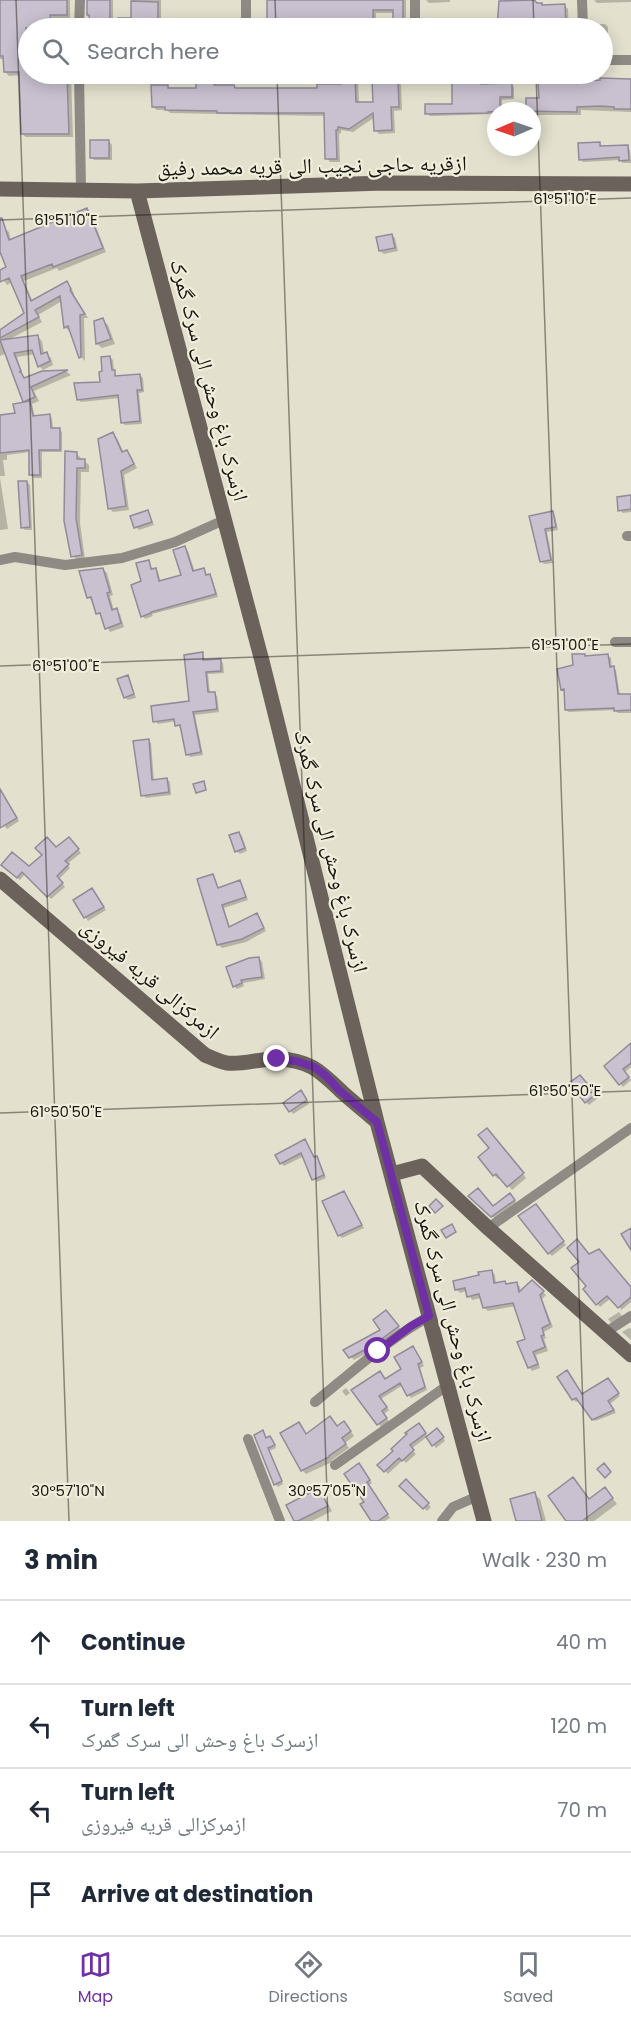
<!DOCTYPE html>
<html lang="en">
<head>
<meta charset="utf-8">
<style>
  :root { --surface:#fff; --page:#f2f2f3; --text:#1f2937; --muted:#747a83; --line:#e0e1e3; --accent:#6f30a5 }
  body { margin:0; font-family:Poppins,"Noto Naskh Arabic",sans-serif; background:var(--page); color:var(--text) }
  .compass { position:absolute; left:487px; top:102px; width:54px; height:54px; border-radius:50%; background:var(--surface); box-shadow:0 3px 15px #0003; rotate:268deg }
  .stop { position:absolute; width:18px; height:18px; margin:-14px; border:4px solid #6f30a5; border-radius:50%; background:#fff }
  .stop.end { background:#6f30a5; border-color:#fff; box-shadow:0 2px 6px #0008 }
  .list { margin:0; padding:0; list-style:none }
  h2 { display:flex; justify-content:space-between; align-items:center; height:78px; margin:0; padding:0 24px; font-size:26px }
  h2 small { font-size:20px; font-weight:400; color:var(--muted) }
  .list li { display:grid; grid-template-columns:39px 1fr auto; gap:18px; align-items:center; box-sizing:border-box; height:84px; padding:0 24px; border-top:2px solid var(--line) }
  .list b { display:block; font-size:22px; white-space:nowrap }
  .list p { margin:0; font-size:20px; white-space:nowrap; color:var(--muted) }
  .list em { font-size:20px; font-style:normal; color:var(--muted) }
  .icon { flex:none; width:33px; height:33px; fill:none; stroke:currentColor; stroke-width:2; stroke-linecap:round; stroke-linejoin:round }
  .map { position:relative; flex:none; width:631px; height:1521px; overflow:hidden }
  .search { position:absolute; background:var(--surface); box-shadow:0 3px 15px #0003; left:18px; right:18px; top:18px; height:66px; display:flex; align-items:center; gap:15px; box-sizing:border-box; padding:0 21px; border-radius:33px; color:var(--muted); font-size:22px }
  .sheet { height:414px; background:var(--surface) }
  nav { display:flex; justify-content:space-around; align-items:center; box-sizing:border-box; height:84px; border-top:2px solid var(--line); background:var(--surface); font-size:16px; color:var(--muted) }
  nav a { display:grid; justify-items:center; gap:3px }
  nav .on { color:var(--accent) }
  .map>svg:first-child { display:block }
</style>
</head>
<body>
<div class="map">
<svg width="631" height="1521" viewBox="0 0 631 1521">
  <rect width="100%" height="100%" fill="#e3e0ce"/>
  <path fill="#0003" d="M 0,0 L 70,0 L 70,18 L 53,18 L 54,28 L 28,28 L 28,74 L 71,74 L 73,137 L 26,137 L 22,134 L 20,75 L 9,76 L 5,72 L 5,59 L 0,59 Z
    M 89,0 L 113,0 L 113,20 L 132,20 L 132,0 L 161,0 L 161,24 L 187,25 L 191,28 L 90,28 Z
    M 268,0 L 406,0 L 406,28 L 394,28 L 394,13 L 376,13 L 376,28 L 259,28 L 259,25 L 268,25 Z
    M 426,0 L 450,0 L 450,2 L 429,3 Z
    M 504,0 L 536,0 L 536,5 L 565,6 L 568,9 L 569,28 L 481,28 L 499,28 Z
    M 594,0 L 631,0 L 631,2 L 597,3 Z
    M 594,24 L 605,24 L 608,27 L 608,43 L 602,43 L 602,28 L 594,28 Z
    M 578,77 L 582,81 L 631,81 L 631,112 L 581,110 L 581,115 L 532,115 L 532,111 L 553,84 Z
    M 354,78 L 358,81 L 359,103 L 374,103 L 397,81 L 401,85 L 402,110 L 394,111 L 395,133 L 379,134 L 375,130 L 375,117 L 353,132 L 341,130 L 341,133 L 339,134 L 340,162 L 330,162 L 327,158 L 325,116 L 170,113 L 167,110 L 157,110 L 153,107 L 167,86 L 170,89 L 198,89 L 213,82 L 217,85 L 234,86 L 237,90 L 319,90 L 343,86 Z
    M 465,80 L 468,84 L 481,83 L 483,86 L 511,85 L 514,87 L 514,99 L 502,100 L 502,111 L 496,111 L 496,114 L 430,116 L 427,113 L 454,105 Z
    M 109,141 L 112,145 L 112,160 L 94,160 L 91,157 Z
    M 599,143 L 603,147 L 627,147 L 630,150 L 631,163 L 623,163 L 620,160 L 583,162 L 580,159 Z
    M 87,210 L 91,214 L 106,252 L 59,271 L 57,268 L 24,281 L 33,302 L 67,283 L 71,287 L 74,294 L 73,295 L 88,318 L 84,318 L 85,361 L 81,357 L 71,331 L 70,332 L 65,327 L 62,301 L 38,315 L 42,322 L 8,340 L 37,336 L 42,341 L 44,354 L 46,354 L 51,358 L 53,365 L 43,370 L 39,366 L 35,354 L 17,357 L 23,376 L 26,378 L 42,372 L 67,372 L 71,375 L 34,391 L 39,401 L 32,404 L 35,417 L 49,415 L 52,418 L 53,429 L 59,429 L 62,432 L 62,452 L 42,452 L 42,478 L 34,478 L 31,475 L 30,452 L 7,455 L 7,460 L 3,460 L 5,476 L 0,476 L 0,417 L 17,414 L 27,403 L 6,353 L 0,356 L 0,331 L 26,313 L 12,282 L 7,285 L 0,275 L 0,271 L 8,268 L 0,247 L 0,229 L 4,228 L 9,232 L 11,241 Z
    M 392,235 L 395,238 L 398,251 L 384,254 L 380,251 Z
    M 103,320 L 108,325 L 115,344 L 102,348 L 97,344 L 95,322 Z
    M 110,357 L 113,360 L 114,371 L 117,378 L 140,375 L 143,378 L 144,392 L 139,393 L 142,424 L 125,425 L 122,422 L 120,398 L 81,402 L 78,399 L 101,383 Z
    M 113,434 L 117,438 L 124,453 L 127,452 L 131,456 L 137,468 L 124,475 L 129,510 L 113,512 L 109,508 Z
    M 76,453 L 81,458 L 81,461 L 84,461 L 89,465 L 89,472 L 81,472 L 80,523 L 85,559 L 77,560 L 73,556 Z
    M 0,478 L 8,529 L 0,530 Z
    M 27,482 L 30,485 L 32,530 L 25,530 L 22,527 Z
    M 631,498 L 631,512 L 623,513 L 620,510 Z
    M 148,511 L 154,525 L 139,530 L 136,527 Z
    M 552,513 L 555,516 L 558,530 L 547,532 L 553,563 L 544,564 L 541,561 L 536,533 Z
    M 185,548 L 188,551 L 195,572 L 204,570 L 208,576 L 212,578 L 218,597 L 152,614 L 153,616 L 145,619 L 143,616 L 143,582 L 148,561 L 153,570 L 155,569 L 158,572 L 161,583 L 183,576 Z
    M 103,569 L 107,573 L 113,595 L 110,596 L 114,611 L 116,610 L 120,614 L 124,627 L 110,632 L 89,597 Z
    M 202,654 L 206,661 L 220,660 L 223,663 L 224,673 L 208,674 L 210,694 L 214,693 L 217,696 L 219,712 L 195,715 L 203,755 L 190,757 L 187,754 L 182,728 L 180,728 L 176,721 L 158,724 L 155,721 L 191,702 Z
    M 608,655 L 611,658 L 612,668 L 616,670 L 620,695 L 631,695 L 631,713 L 618,713 L 615,710 L 569,712 L 566,710 L 566,693 L 562,689 L 574,667 L 586,658 Z
    M 127,677 L 130,680 L 136,698 L 128,700 L 125,697 Z
    M 148,740 L 151,743 L 154,781 L 167,779 L 170,782 L 171,795 L 146,798 L 143,795 Z
    M 0,800 L 7,801 L 19,821 L 7,829 L 0,820 Z
    M 239,833 L 242,836 L 247,851 L 240,854 L 237,851 Z
    M 72,842 L 81,853 L 67,864 L 70,868 L 59,879 L 65,887 L 51,899 L 26,873 L 20,880 L 3,865 L 29,868 Z
    M 213,876 L 219,889 L 239,881 L 248,900 L 224,908 L 230,928 L 256,914 L 266,931 L 246,942 L 222,948 L 219,945 L 199,880 Z
    M 92,890 L 106,910 L 88,921 L 75,900 Z
    M 259,958 L 262,962 L 265,979 L 243,983 L 244,986 L 237,989 L 234,986 Z
    M 631,1045 L 631,1067 L 625,1072 L 631,1080 L 623,1087 L 606,1066 Z
    M 583,1080 L 598,1098 L 589,1105 L 586,1102 Z
    M 304,1095 L 309,1104 L 293,1114 L 285,1103 Z
    M 491,1134 L 526,1178 L 512,1190 L 501,1177 L 498,1179 L 494,1175 L 480,1158 L 491,1149 Z
    M 305,1141 L 315,1158 L 319,1161 L 326,1178 L 317,1182 L 304,1156 L 284,1166 L 281,1163 Z
    M 344,1193 L 364,1228 L 342,1238 L 339,1235 Z
    M 510,1195 L 517,1203 L 495,1219 L 470,1196 L 494,1208 Z
    M 539,1209 L 566,1245 L 552,1256 L 549,1253 Z
    M 590,1256 L 631,1289 L 631,1302 L 619,1312 L 623,1317 L 612,1324 L 608,1319 L 622,1310 L 611,1298 L 600,1307 L 585,1289 L 588,1287 Z
    M 492,1271 L 495,1275 L 496,1284 L 516,1283 L 520,1287 L 521,1293 L 532,1282 L 546,1295 L 542,1299 L 553,1327 L 544,1332 L 546,1338 L 544,1339 L 548,1351 L 536,1355 L 540,1368 L 532,1371 L 529,1367 L 527,1340 L 516,1306 L 488,1311 L 484,1308 L 481,1298 L 472,1300 L 467,1291 L 460,1293 L 456,1289 Z
    M 389,1315 L 401,1330 L 375,1349 L 354,1360 L 345,1350 L 383,1330 Z
    M 629,1328 L 631,1329 L 631,1340 L 622,1332 Z
    M 416,1351 L 424,1366 L 420,1368 L 427,1390 L 411,1398 L 403,1385 L 381,1399 L 389,1410 L 384,1414 L 389,1422 L 381,1427 L 353,1390 L 386,1380 L 403,1370 Z
    M 570,1375 L 583,1395 L 611,1383 L 620,1396 L 610,1404 L 616,1413 L 595,1421 L 580,1400 L 576,1402 L 573,1399 L 559,1377 Z
    M 346,1388 L 350,1393 L 346,1396 L 342,1391 Z
    M 299,1424 L 307,1435 L 348,1427 L 354,1436 L 345,1443 L 349,1448 L 332,1460 L 332,1462 L 306,1474 L 302,1470 Z
    M 422,1428 L 428,1437 L 440,1433 L 445,1441 L 436,1448 L 427,1437 L 411,1449 L 416,1454 L 406,1463 L 403,1460 L 388,1474 L 380,1465 Z
    M 262,1432 L 267,1439 L 270,1437 L 273,1440 L 276,1448 L 269,1451 L 283,1484 L 278,1487 L 275,1484 Z
    M 362,1468 L 372,1483 L 369,1485 L 390,1518 L 385,1521 L 372,1521 L 366,1502 Z
    M 573,1479 L 590,1501 L 610,1495 L 617,1504 L 594,1521 L 568,1521 Z
    M 406,1482 L 431,1507 L 427,1511 L 402,1486 Z
    M 318,1490 L 323,1495 L 332,1511 L 312,1521 L 296,1521 Z
    M 534,1494 L 540,1499 L 546,1521 L 517,1521 Z"/>
  <path fill="#cac1d0" stroke="#938a99" stroke-width="1.5" d="M 0,0 L 67,0 L 67,15 L 50,15 L 51,28 L 26,28 L 26,59 L 28,59 L 28,74 L 67,74 L 69,134 L 21,134 L 19,72 L 4,72 L 3,56 L 0,56 Z
    M 87,0 L 110,0 L 110,26 L 90,28 L 89,15 L 87,15 Z
    M 267,0 L 403,0 L 403,28 L 393,28 L 393,10 L 373,10 L 373,28 L 267,28 Z
    M 534,0 L 537,3 L 542,3 L 542,5 L 565,4 L 566,28 L 497,28 L 499,1 Z
    M 131,1 L 158,2 L 158,28 L 118,28 L 118,18 L 131,18 Z
    M 355,76 L 356,102 L 373,102 L 372,81 L 398,80 L 399,107 L 391,107 L 392,130 L 374,131 L 373,113 L 349,129 L 338,127 L 338,130 L 336,130 L 337,159 L 325,159 L 324,113 L 217,113 L 217,111 L 165,110 L 165,107 L 152,107 L 151,85 L 168,85 L 168,88 L 196,88 L 196,81 L 214,80 L 214,85 L 234,85 L 235,88 L 317,88 L 317,84 L 341,84 L 341,77 Z
    M 565,76 L 579,76 L 579,81 L 600,80 L 600,78 L 631,79 L 631,109 L 614,109 L 614,107 L 600,106 L 577,107 L 577,112 L 526,111 L 526,98 L 539,98 L 538,83 L 551,83 L 551,80 L 565,79 Z
    M 452,79 L 465,79 L 465,82 L 481,82 L 481,84 L 512,83 L 512,97 L 500,97 L 500,111 L 488,112 L 488,113 L 425,114 L 425,104 L 452,104 Z
    M 90,140 L 109,140 L 109,158 L 90,158 Z
    M 600,142 L 600,146 L 628,145 L 629,160 L 619,161 L 619,157 L 579,160 L 578,143 Z
    M 87,208 L 103,248 L 53,267 L 52,264 L 21,276 L 31,301 L 67,281 L 71,289 L 70,290 L 85,314 L 80,315 L 81,357 L 79,358 L 68,326 L 64,328 L 60,296 L 35,310 L 39,317 L 0,338 L 0,330 L 24,313 L 9,278 L 0,282 L 0,270 L 6,267 L 0,252 L 0,218 L 2,218 L 9,240 Z
    M 392,234 L 395,248 L 379,251 L 376,237 Z
    M 103,318 L 111,339 L 96,344 L 94,321 Z
    M 38,335 L 41,354 L 47,352 L 50,361 L 38,367 L 32,350 L 14,353 L 21,371 L 19,372 L 21,372 L 24,378 L 42,371 L 68,370 L 31,387 L 35,397 L 23,402 L 0,340 Z
    M 110,356 L 112,370 L 115,370 L 115,376 L 140,374 L 142,390 L 137,390 L 140,421 L 121,423 L 118,395 L 77,400 L 74,383 L 100,382 L 99,372 L 102,371 L 101,357 Z
    M 30,401 L 33,416 L 50,414 L 51,428 L 60,428 L 60,450 L 39,450 L 40,475 L 29,475 L 29,450 L 0,453 L 0,415 L 15,413 L 13,404 Z
    M 113,432 L 122,452 L 127,450 L 134,464 L 121,471 L 126,506 L 108,509 L 98,439 Z
    M 65,451 L 77,452 L 77,459 L 85,459 L 85,468 L 77,468 L 76,518 L 82,555 L 71,557 L 64,521 Z
    M 18,481 L 27,481 L 30,527 L 21,528 Z
    M 631,495 L 631,509 L 618,511 L 617,497 Z
    M 148,510 L 152,522 L 134,528 L 130,516 Z
    M 553,511 L 556,527 L 545,529 L 551,560 L 540,562 L 529,516 Z
    M 185,546 L 193,571 L 204,568 L 206,575 L 210,574 L 216,594 L 151,612 L 151,613 L 141,617 L 131,585 L 141,581 L 136,563 L 149,560 L 151,569 L 156,568 L 159,581 L 181,575 L 173,550 Z
    M 103,568 L 110,592 L 107,593 L 112,610 L 117,608 L 121,623 L 105,629 L 100,613 L 96,614 L 91,597 L 87,598 L 79,571 Z
    M 203,652 L 203,660 L 221,659 L 221,671 L 206,672 L 208,692 L 215,692 L 217,709 L 193,712 L 201,752 L 186,755 L 180,725 L 175,726 L 174,719 L 153,722 L 151,706 L 189,701 L 184,655 Z
    M 572,654 L 585,654 L 585,656 L 608,654 L 610,667 L 614,666 L 618,694 L 631,694 L 631,710 L 614,711 L 614,708 L 565,710 L 564,689 L 561,690 L 557,669 L 573,665 Z
    M 128,675 L 134,694 L 124,698 L 117,679 Z
    M 149,739 L 152,780 L 167,778 L 169,792 L 141,796 L 133,741 Z
    M 204,781 L 206,790 L 196,793 L 193,784 Z
    M 0,789 L 17,818 L 0,828 Z
    M 239,832 L 245,848 L 235,852 L 229,835 Z
    M 47,837 L 56,847 L 69,837 L 79,849 L 65,861 L 69,864 L 57,876 L 63,883 L 47,897 L 22,872 L 17,878 L 1,865 L 12,852 L 29,866 L 42,855 L 35,848 Z
    M 213,874 L 218,888 L 240,880 L 246,897 L 222,905 L 229,927 L 257,913 L 264,928 L 242,939 L 217,945 L 197,879 Z
    M 92,888 L 104,907 L 84,918 L 73,900 Z
    M 259,957 L 262,977 L 241,980 L 242,983 L 233,987 L 226,967 L 249,958 Z
    M 631,1043 L 631,1063 L 623,1069 L 629,1077 L 619,1085 L 604,1066 Z
    M 580,1075 L 596,1094 L 585,1103 L 569,1083 Z
    M 301,1090 L 307,1100 L 289,1112 L 283,1103 Z
    M 487,1128 L 524,1173 L 507,1187 L 496,1174 L 493,1176 L 478,1157 L 489,1148 L 478,1135 Z
    M 305,1139 L 314,1157 L 317,1156 L 324,1175 L 312,1180 L 301,1153 L 280,1164 L 275,1155 Z
    M 478,1188 L 493,1206 L 510,1193 L 515,1200 L 491,1217 L 468,1196 Z
    M 344,1191 L 362,1225 L 338,1236 L 322,1201 Z
    M 436,1199 L 443,1206 L 435,1213 L 429,1206 Z
    M 536,1204 L 564,1241 L 548,1254 L 518,1216 Z
    M 452,1224 L 456,1232 L 446,1238 L 441,1230 Z
    M 631,1228 L 631,1250 L 621,1234 Z
    M 577,1239 L 589,1254 L 599,1249 L 631,1287 L 631,1297 L 618,1308 L 607,1296 L 596,1305 L 583,1289 L 586,1286 L 571,1268 L 579,1262 L 567,1248 Z
    M 492,1270 L 494,1283 L 505,1281 L 506,1284 L 517,1282 L 519,1292 L 532,1280 L 544,1291 L 540,1295 L 550,1324 L 542,1328 L 544,1335 L 541,1336 L 545,1347 L 533,1352 L 538,1364 L 528,1368 L 517,1342 L 525,1339 L 513,1303 L 483,1308 L 479,1294 L 467,1297 L 465,1288 L 455,1290 L 453,1281 L 479,1275 L 478,1272 Z
    M 386,1310 L 399,1326 L 372,1346 L 349,1358 L 343,1350 L 380,1330 L 373,1320 Z
    M 413,1346 L 422,1362 L 418,1364 L 425,1387 L 407,1396 L 400,1383 L 379,1396 L 387,1407 L 382,1411 L 387,1418 L 377,1425 L 351,1390 L 380,1371 L 385,1379 L 401,1369 L 394,1357 Z
    M 567,1370 L 582,1394 L 608,1378 L 619,1393 L 608,1401 L 614,1410 L 592,1420 L 576,1398 L 572,1400 L 557,1377 Z
    M 330,1416 L 337,1426 L 344,1421 L 351,1431 L 342,1438 L 346,1444 L 329,1456 L 329,1457 L 301,1471 L 280,1433 L 299,1422 L 306,1434 Z
    M 419,1423 L 426,1433 L 410,1445 L 414,1450 L 402,1461 L 399,1458 L 384,1472 L 377,1465 L 393,1451 L 391,1449 L 407,1434 L 405,1433 Z
    M 437,1428 L 444,1437 L 432,1446 L 426,1437 Z
    M 263,1430 L 266,1438 L 270,1436 L 275,1445 L 268,1448 L 282,1481 L 274,1485 L 254,1435 Z
    M 359,1463 L 370,1480 L 367,1482 L 388,1514 L 378,1521 L 371,1521 L 360,1504 L 364,1502 L 344,1474 Z
    M 604,1463 L 611,1472 L 605,1478 L 597,1469 Z
    M 573,1477 L 589,1499 L 605,1487 L 613,1498 L 582,1521 L 566,1521 L 548,1496 Z
    M 406,1479 L 429,1503 L 423,1509 L 399,1486 Z
    M 319,1488 L 328,1506 L 298,1521 L 294,1521 L 286,1505 Z
    M 535,1492 L 542,1521 L 516,1521 L 510,1499 Z"/>
  <g fill="none" stroke-linecap="round" stroke-linejoin="round">
    <path stroke="#908a85" stroke-width="10" d="M 246,0 L 246,28
      M 582,0 L 583,28
      M 79,28 L 80,0
      M 415,28 L 415,0
      M 602,60 L 631,60
      M 79,74 L 81,189
      M 627,536 L 631,536
      M 0,560 L 15,557 L 65,565 L 122,558 L 175,542 L 224,520
      M 615,642 L 631,642
      M 488,1228 L 631,1128
      M 606,1332 L 631,1316
      M 315,1402 C 352,1372 388,1339 430,1316
      M 248,1439 L 280,1521
      M 335,1465 L 448,1385
      M 442,1521 L 453,1507 L 478,1496"/>
    <path stroke="#6b625b" stroke-width="15" d="M 0,189 L 137,191 L 384,183 L 631,184
      M 137,191 L 262,661 L 377,1122 L 484,1521
      M 0,879 L 205,1055 C 212,1058 220,1062 227,1063 C 244,1065 261,1058 278,1059 C 310,1060 321,1072 342,1092 C 353,1102 366,1112 377,1122
      M 392,1174 L 422,1166 L 488,1228 L 631,1355"/>
  </g>
  <g fill="none" stroke-linecap="round" stroke-linejoin="round">
    <path stroke="#6f30a5" stroke-width="8" d="M 277,1059 L 296,1061 L 314,1067 L 326,1076 L 340,1091 L 377,1122 L 429,1316 L 411,1326 L 378,1351"/>
  </g>
  <path fill="none" stroke="#181610" stroke-width="1.5" stroke-opacity="0.45" d="M 16,0 L 69,1521M 275,0 L 276,28M 533,0 L 534,28M 277,74 L 328,1521M 536,74 L 587,1521M 0,220 L 631,198M 0,666 L 631,644M 0,1113 L 631,1091"/>
  <g text-anchor="middle" stroke-width="4.5" stroke-linejoin="round" paint-order="stroke">
    <g font-size="21" fill="#181610" stroke="#f0eddb">
      <text transform="translate(312 166) rotate(-1)" y="7">ازقریه حاجی نجیب الی قریه محمد رفیق</text>
      <text transform="translate(209 380) rotate(75)" y="7">ازسرک باغ وحش الی سرک گمرک</text>
      <text transform="translate(331 851) rotate(76)" y="7">ازسرک باغ وحش الی سرک گمرک</text>
      <text transform="translate(150 979) rotate(40)" y="7">ازمرکزالی قریه فیروزی</text>
      <text transform="translate(453 1321) rotate(75)" y="7">ازسرک باغ وحش الی سرک گمرک</text>
    </g>
  </g>
  <g font-size="15" text-anchor="middle" fill="#181610" stroke="#f0eddb" stroke-width="4.5" stroke-linejoin="round" paint-order="stroke">
    <text x="565" y="204">61°51'10"E</text>
    <text x="66" y="225">61°51'10"E</text>
    <text x="565" y="650">61°51'00"E</text>
    <text x="66" y="671">61°51'00"E</text>
    <text x="565" y="1096">61°50'50"E</text>
    <text x="66" y="1117">61°50'50"E</text>
    <text x="68" y="1496">30°57'10"N</text>
    <text x="327" y="1496">30°57'05"N</text>
  </g>
</svg>
<svg class="compass" viewBox="-18 -18 36 36"><path d="M0-13l5 13h-10z" fill="#e53935"/><path d="M0 13l5-13h-10z" fill="#747a83"/></svg>
<div class="stop" style="left:378px;top:1351px"></div>
<div class="stop end" style="left:277px;top:1059px"></div>
<div class="search"><svg class="icon" aria-label="search" viewBox="0 0 24 24"><circle cx="10" cy="10" r="6"/><path d="M15 15l6 6"/></svg>Search here</div>
</div>
<section class="sheet">
<h2>3 min<small>Walk · 230 m</small></h2>
<ul class="list">
<li><svg class="icon" aria-label="ahead" viewBox="0 0 24 24"><path d="M12 20V5M6 11l6-6 6 6"/></svg><div><b>Continue</b></div><em>40 m</em></li>
<li><svg class="icon" aria-label="left" viewBox="0 0 24 24"><path d="M17 20v-9H6M10 6l-5 5 5 5"/></svg><div><b>Turn left</b><p>ازسرک باغ وحش الی سرک گمرک</p></div><em>120 m</em></li>
<li><svg class="icon" aria-label="left" viewBox="0 0 24 24"><path d="M17 20v-9H6M10 6l-5 5 5 5"/></svg><div><b>Turn left</b><p>ازمرکزالی قریه فیروزی</p></div><em>70 m</em></li>
<li><svg class="icon" aria-label="arrive" viewBox="0 0 24 24"><path d="M6 21V4h12l-3 4 3 4H6"/></svg><div><b>Arrive at destination</b></div></li>
</ul>
</section>
<nav>
<a class="on"><svg class="icon" aria-label="map" viewBox="0 0 24 24"><path d="M3 6l6-2 6 2 6-2v14l-6 2-6-2-6 2zM9 4v14M15 6v14"/></svg>Map</a>
<a><svg class="icon" aria-label="directions" viewBox="0 0 24 24"><path d="M12 3l9 9-9 9-9-9zM9 14v-3h6M13 9l2 2-2 2"/></svg>Directions</a>
<a><svg class="icon" aria-label="saved" viewBox="0 0 24 24"><path d="M7 4h10v16l-5-4-5 4z"/></svg>Saved</a>
</nav>
</body>
</html>
